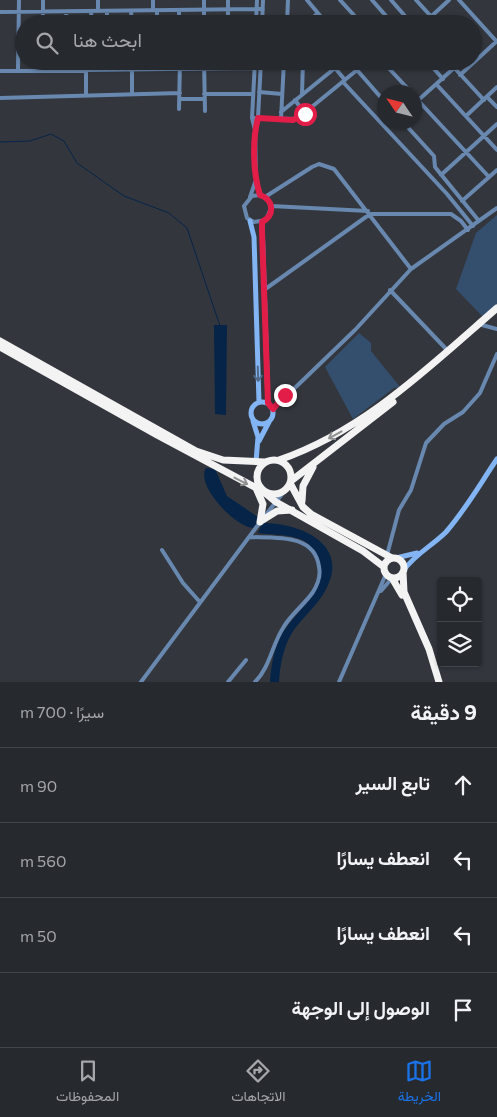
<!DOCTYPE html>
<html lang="ar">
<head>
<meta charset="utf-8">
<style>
  :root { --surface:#26292e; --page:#2e3136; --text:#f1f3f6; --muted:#a4a6aa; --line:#42454a; --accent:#1a73e8 }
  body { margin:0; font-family:Commissioner,Vazirmatn,sans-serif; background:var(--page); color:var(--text); direction:rtl }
  .controls { position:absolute; right:15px; bottom:15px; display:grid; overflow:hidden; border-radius:5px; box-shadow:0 1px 4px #0004 }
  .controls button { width:45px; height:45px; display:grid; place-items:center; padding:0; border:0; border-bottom:1px solid var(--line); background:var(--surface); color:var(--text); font:25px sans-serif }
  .compass { position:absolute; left:377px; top:85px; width:45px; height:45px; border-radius:50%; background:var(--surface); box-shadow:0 1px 4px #0004; rotate:305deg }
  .stop { position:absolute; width:15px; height:15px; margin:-11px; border:4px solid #e11d48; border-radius:50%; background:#fff }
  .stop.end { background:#e11d48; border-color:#fff; box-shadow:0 1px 5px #0008 }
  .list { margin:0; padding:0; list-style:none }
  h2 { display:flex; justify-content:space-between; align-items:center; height:65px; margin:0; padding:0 20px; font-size:21px }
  h2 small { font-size:16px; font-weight:400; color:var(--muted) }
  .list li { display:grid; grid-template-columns:32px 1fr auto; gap:15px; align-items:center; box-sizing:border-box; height:75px; padding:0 20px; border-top:1px solid var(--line) }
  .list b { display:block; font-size:19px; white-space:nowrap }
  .list em { font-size:16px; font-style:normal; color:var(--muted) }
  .icon { flex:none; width:28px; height:28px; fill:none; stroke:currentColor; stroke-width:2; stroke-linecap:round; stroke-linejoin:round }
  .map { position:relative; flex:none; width:497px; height:682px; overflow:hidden; direction:ltr }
  .search { position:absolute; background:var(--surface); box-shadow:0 1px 4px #0004; left:15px; right:15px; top:15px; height:55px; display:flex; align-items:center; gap:12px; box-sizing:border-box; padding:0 18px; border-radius:28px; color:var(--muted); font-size:19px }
  .sheet { height:365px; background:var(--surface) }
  nav { display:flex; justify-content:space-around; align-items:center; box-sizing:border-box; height:70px; border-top:1px solid var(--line); background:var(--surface); font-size:14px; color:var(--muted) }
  nav a { display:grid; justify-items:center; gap:2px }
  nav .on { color:var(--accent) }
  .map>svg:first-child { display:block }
</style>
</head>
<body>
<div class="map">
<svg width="497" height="682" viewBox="0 0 497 682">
  <rect width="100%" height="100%" fill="#33373d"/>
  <path fill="#344e6e" d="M 497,215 L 497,304 L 483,317 L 456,289 L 476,233 Z
    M 359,333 L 371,343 L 371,351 L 400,387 L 394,388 L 353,419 L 325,367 Z"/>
  <path fill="#052448" d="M 214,325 L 227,325 L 226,415 L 215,414 Z
    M 206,468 L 215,469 L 227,496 L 258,517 L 259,520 L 253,528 C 235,527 195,485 206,468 Z
    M 262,523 C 294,522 344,540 330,580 C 324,599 308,612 296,627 C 284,642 280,664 279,682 L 270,682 C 271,666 274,648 282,634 C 296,610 331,589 318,558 C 315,550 308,542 300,539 C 287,534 271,535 258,533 Z"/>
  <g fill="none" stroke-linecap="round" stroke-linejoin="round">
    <path stroke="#052448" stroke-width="1" d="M 0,142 L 30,141 L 51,134 L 64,141 L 77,163 L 124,196 L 169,213 L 187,228 L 220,326"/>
    <path stroke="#6988af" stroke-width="4" d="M 98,0 L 98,11
      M 153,0 L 153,10
      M 204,0 L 204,24
      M 228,0 L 228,24
      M 307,0 L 327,24
      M 340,0 L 362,24
      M 372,0 L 393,24
      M 391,0 L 412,24
      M 416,0 L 438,24
      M 459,0 L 497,42
      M 91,11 L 92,24
      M 131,11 L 132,24
      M 179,11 L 179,24
      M 0,12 L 263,9
      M 66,12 L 67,24
      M 43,24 L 43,0
      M 107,24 L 107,11
      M 157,24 L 157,10
      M 256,24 L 257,0
      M 262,24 L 263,0
      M 287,24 L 288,0
      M 306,24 L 318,13
      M 381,24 L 387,18
      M 423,24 L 449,0
      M 67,61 L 67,70
      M 92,61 L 92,70
      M 107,61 L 107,70
      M 132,61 L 132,94
      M 204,61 L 205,111
      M 255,61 L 252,118 L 255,130 L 256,180 L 260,195 L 268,199 L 271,208 L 266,220 L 254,222 L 247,218 L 244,206 L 252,196 L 260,195
      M 382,61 L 411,92
      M 427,61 L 443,79
      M 448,61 L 484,100
      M 335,68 L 345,80
      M 156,69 L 156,61
      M 18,70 L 19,0
      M 42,70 L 42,61
      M 86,70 L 86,96
      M 357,70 L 355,66 L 359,61
      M 0,71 L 255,68
      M 460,75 L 497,41
      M 343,82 L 447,194 L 473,226
      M 437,85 L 497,150
      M 259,92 L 282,94
      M 204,94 L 253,94
      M 302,94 L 303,61
      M 414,96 L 489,177
      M 487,97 L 497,107
      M 0,98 L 180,93
      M 180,99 L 204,99
      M 295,100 L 305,114
      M 414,104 L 454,68
      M 179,109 L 180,61
      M 281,112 L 335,68 L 335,61
      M 466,116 L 497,87
      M 252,118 L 297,119 L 357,70 L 384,101
      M 281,119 L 284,61
      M 403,122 L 434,156 L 435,167 L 479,221
      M 255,129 L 258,118 L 261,61
      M 441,175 L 497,124
      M 250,197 L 256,180
      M 265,197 L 312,167 L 319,164 L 334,169 L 411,269
      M 462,201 L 497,170
      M 271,206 L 368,211
      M 264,290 L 370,214 L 451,214 L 461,221 L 468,230
      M 390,290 L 448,351
      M 482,325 L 497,329
      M 273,409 L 355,330 L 411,269 L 497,208
      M 265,516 L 286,489
      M 249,537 C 274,538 315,533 319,567 C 321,576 318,584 313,592 C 304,605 291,614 283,628 C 272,645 270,667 255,682
      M 162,550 L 183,583 L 199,601
      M 387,555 L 399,510 L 411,490 L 426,443 L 444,424 L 463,412 L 480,393 L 497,354
      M 381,591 L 392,578
      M 141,682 L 261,521
      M 228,682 L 246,660
      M 339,682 L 386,574"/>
    <path stroke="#83b5f4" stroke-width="5" d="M 250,221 L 254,237 L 259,402
      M 262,222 L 268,403
      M251 413a11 11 0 1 1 22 0a11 11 0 1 1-22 0Z
      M 253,421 L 258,437 L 256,462
      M 259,441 L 269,422
      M 396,558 L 417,553
      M 403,571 C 415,554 432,546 446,532 C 466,509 480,484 497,459"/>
    <path stroke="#f3f3f3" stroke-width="7" d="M 0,341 L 196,451 L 223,460 L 265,462
      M 0,347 L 157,435 L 264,492 L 276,502 L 363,551 L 384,567
      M257 477a17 17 0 1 1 34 0a17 17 0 1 1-34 0Z
      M 279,460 C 364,431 430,366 497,308
      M 291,481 L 393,402
      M 290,483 L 303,507 L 311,514 L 392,558
      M 256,488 L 263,504 L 260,522
      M 302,501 L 303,486 L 313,467
      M 261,521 L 277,511 L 292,510
      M384 568a10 10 0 1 1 20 0a10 10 0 1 1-20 0Z
      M 403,572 L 404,592 L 429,649 L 439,682
      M 392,578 L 402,595"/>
  </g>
  <defs><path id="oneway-shaft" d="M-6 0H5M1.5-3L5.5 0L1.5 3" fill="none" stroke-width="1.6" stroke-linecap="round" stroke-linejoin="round" transform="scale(1.25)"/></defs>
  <use stroke="#526a89" href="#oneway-shaft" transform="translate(258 374) rotate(88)"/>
  <g stroke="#8e9092">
    <use href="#oneway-shaft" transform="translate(335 435) rotate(151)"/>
    <use href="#oneway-shaft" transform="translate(241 481) rotate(27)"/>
  </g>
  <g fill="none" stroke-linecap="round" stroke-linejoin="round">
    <path stroke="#e11d48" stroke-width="6" d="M 285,395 L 273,409 L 268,403 L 262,232 L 262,222 C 275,215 274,200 260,195 C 253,173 252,141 258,118 L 293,120 L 305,114"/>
  </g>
</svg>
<div class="controls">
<button><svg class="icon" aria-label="locate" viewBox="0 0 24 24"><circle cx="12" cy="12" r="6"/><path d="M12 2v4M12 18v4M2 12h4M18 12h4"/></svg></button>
<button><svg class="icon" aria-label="layers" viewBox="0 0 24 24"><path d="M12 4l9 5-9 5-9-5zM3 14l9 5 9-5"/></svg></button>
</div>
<svg class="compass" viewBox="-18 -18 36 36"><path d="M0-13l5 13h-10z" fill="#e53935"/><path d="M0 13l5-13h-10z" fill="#a4a6aa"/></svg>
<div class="stop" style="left:305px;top:114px"></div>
<div class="stop end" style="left:285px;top:395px"></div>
<div class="search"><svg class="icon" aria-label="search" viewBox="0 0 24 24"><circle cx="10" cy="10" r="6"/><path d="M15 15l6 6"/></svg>ابحث هنا</div>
</div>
<section class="sheet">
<h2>9 دقيقة<small>سيرًا · 700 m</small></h2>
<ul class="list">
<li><svg class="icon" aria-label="ahead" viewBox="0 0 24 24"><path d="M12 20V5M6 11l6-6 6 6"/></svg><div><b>تابع السير</b></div><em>90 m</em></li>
<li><svg class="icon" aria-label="left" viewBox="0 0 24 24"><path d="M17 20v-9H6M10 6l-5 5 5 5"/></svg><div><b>انعطف يسارًا</b></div><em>560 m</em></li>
<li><svg class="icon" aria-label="left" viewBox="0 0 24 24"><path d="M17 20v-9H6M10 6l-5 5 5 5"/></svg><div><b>انعطف يسارًا</b></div><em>50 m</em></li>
<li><svg class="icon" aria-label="arrive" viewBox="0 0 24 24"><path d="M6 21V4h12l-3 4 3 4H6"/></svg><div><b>الوصول إلى الوجهة</b></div></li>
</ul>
</section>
<nav>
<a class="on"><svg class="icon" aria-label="map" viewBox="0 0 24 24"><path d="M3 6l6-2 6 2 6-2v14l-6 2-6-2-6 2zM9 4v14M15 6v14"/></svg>الخريطة</a>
<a><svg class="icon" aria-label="directions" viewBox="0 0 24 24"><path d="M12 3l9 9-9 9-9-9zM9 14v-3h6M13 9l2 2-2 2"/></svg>الاتجاهات</a>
<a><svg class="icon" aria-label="saved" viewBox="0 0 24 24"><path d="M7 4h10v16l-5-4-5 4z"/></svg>المحفوظات</a>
</nav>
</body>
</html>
